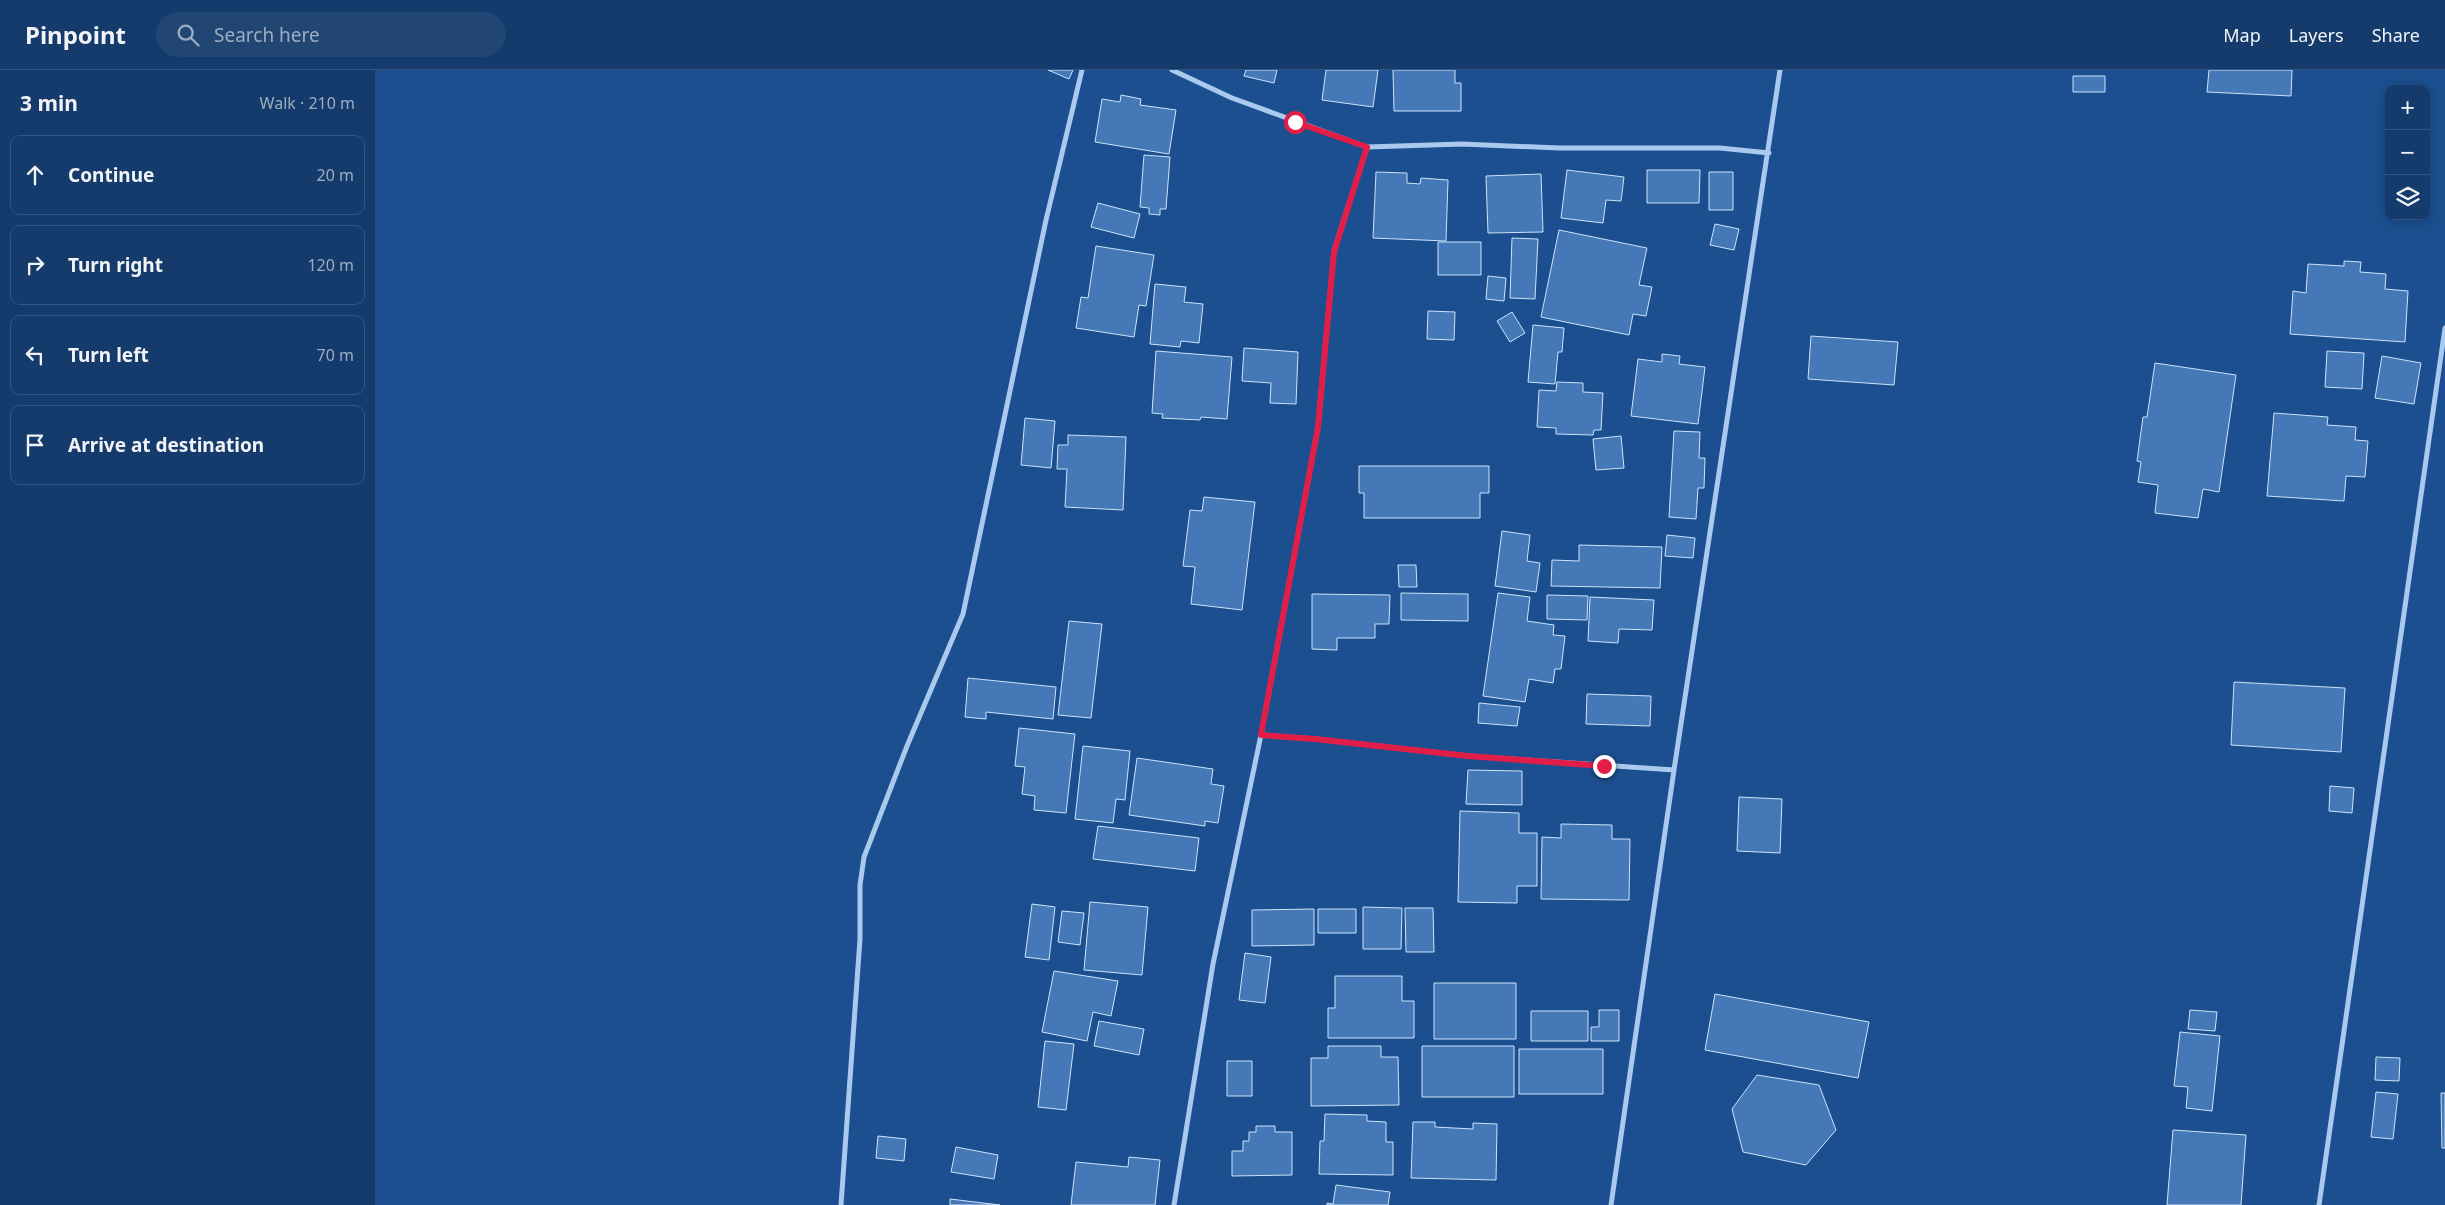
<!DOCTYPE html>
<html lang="en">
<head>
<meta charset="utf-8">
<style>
  :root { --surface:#143b6b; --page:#214673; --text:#f1f3f6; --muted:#9dadc1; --line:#33557e }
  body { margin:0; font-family:"Noto Sans",sans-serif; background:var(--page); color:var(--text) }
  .controls { position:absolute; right:15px; top:15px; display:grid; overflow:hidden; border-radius:10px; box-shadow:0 2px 12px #0003 }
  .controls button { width:45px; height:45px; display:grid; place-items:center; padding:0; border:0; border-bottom:1px solid var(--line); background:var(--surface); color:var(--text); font:25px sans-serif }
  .stop { position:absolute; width:15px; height:15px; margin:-11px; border:4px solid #e11d48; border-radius:50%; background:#fff }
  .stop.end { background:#e11d48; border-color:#fff; box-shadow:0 1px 5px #0008 }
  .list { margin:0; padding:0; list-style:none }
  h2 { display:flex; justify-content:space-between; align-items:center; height:65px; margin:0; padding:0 20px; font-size:21px }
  h2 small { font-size:16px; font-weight:400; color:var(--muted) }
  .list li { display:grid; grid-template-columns:32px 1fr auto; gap:15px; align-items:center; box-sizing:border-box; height:80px; margin:0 10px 10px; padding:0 10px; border:1px solid var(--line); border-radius:10px }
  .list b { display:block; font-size:19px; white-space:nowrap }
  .list em { font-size:16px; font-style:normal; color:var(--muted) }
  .icon { flex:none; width:28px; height:28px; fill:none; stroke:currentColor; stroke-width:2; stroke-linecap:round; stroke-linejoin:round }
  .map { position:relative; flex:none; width:2070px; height:1135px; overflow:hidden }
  header { display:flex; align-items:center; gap:30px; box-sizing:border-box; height:70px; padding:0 25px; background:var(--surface); border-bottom:1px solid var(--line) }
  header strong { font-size:24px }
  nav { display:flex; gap:28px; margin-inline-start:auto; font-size:18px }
  .search { width:350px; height:45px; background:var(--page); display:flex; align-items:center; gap:12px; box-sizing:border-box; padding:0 18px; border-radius:28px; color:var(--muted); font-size:19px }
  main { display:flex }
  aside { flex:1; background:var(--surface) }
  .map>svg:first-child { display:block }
</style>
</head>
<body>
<header>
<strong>Pinpoint</strong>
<div class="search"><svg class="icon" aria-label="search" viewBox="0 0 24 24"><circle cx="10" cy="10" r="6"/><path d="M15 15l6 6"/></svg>Search here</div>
<nav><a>Map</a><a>Layers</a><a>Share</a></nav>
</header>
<main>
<aside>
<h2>3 min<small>Walk · 210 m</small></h2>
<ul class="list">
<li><svg class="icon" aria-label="ahead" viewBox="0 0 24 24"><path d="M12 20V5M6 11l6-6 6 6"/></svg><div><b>Continue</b></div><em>20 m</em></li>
<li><svg class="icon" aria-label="right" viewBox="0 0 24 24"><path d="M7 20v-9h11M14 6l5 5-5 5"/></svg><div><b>Turn right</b></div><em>120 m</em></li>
<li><svg class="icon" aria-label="left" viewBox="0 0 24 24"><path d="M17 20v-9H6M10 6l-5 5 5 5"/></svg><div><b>Turn left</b></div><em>70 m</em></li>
<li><svg class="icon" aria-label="arrive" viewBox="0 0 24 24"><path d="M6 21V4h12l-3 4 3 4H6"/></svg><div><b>Arrive at destination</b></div></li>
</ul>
</aside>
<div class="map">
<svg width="2070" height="1135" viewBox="0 0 2070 1135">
  <rect width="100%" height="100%" fill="#1b4f8f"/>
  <path fill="#4478b7" stroke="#cfe3fa" d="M 673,0 L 698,0 L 694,9 Z
    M 871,0 L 902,0 L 899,13 L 869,6 Z
    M 951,0 L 1003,0 L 998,37 L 947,30 Z
    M 1018,0 L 1080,0 L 1080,13 L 1086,13 L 1086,41 L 1019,41 Z
    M 1834,0 L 1917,0 L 1916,26 L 1832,22 Z
    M 1698,6 L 1730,6 L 1730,22 L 1698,22 Z
    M 746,25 L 766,29 L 765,35 L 801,40 L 794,84 L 720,72 L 727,29 L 745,32 Z
    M 769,85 L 795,87 L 791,139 L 785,139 L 785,145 L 774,144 L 774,138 L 765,137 Z
    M 1192,100 L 1249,107 L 1246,131 L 1231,130 L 1228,153 L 1186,148 Z
    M 1272,100 L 1325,100 L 1324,133 L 1272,133 Z
    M 1001,102 L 1032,103 L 1032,113 L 1045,114 L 1046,108 L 1073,110 L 1071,171 L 998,168 Z
    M 1334,102 L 1358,102 L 1358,140 L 1334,140 Z
    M 1166,104 L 1168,162 L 1113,163 L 1111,106 Z
    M 723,133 L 765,144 L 759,168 L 716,157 Z
    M 1340,154 L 1364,159 L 1359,180 L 1335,175 Z
    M 1184,160 L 1272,178 L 1264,215 L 1277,217 L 1271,246 L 1258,244 L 1254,265 L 1166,247 Z
    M 1137,168 L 1163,169 L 1160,229 L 1135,228 Z
    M 1063,172 L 1106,172 L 1106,205 L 1063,205 Z
    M 721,176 L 779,185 L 771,236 L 764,235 L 759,267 L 701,258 L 706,227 L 713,228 Z
    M 1969,191 L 1986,192 L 1985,202 L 2011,204 L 2010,219 L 2033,221 L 2030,272 L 1915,264 L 1918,221 L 1931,223 L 1933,194 L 1969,196 Z
    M 1113,206 L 1131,208 L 1129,231 L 1111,229 Z
    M 780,214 L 811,217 L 809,232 L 828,234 L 824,273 L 806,271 L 805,277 L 775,274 Z
    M 1053,241 L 1080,242 L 1079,270 L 1052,269 Z
    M 1137,242 L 1150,263 L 1135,272 L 1122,251 Z
    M 1158,255 L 1189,258 L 1187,282 L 1183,282 L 1180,314 L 1153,312 Z
    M 1436,266 L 1523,272 L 1519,315 L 1433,309 Z
    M 869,278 L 923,282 L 921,334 L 895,333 L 896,313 L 867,311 Z
    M 781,281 L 857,287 L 852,349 L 826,347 L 825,350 L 787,348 L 788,344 L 777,343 Z
    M 1952,281 L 1989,283 L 1987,319 L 1950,317 Z
    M 1287,284 L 1305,286 L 1304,294 L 1330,297 L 1323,354 L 1256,346 L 1263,289 L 1287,292 Z
    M 2007,286 L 2046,293 L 2039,334 L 2000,328 Z
    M 1780,293 L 1861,305 L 1844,422 L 1828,419 L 1823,448 L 1780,443 L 1783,415 L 1763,412 L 1766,392 L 1762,391 L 1768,347 L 1772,347 Z
    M 1182,312 L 1208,313 L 1208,322 L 1228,323 L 1226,360 L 1219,360 L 1218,365 L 1181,364 L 1181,358 L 1162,357 L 1164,320 L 1181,321 Z
    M 1899,343 L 1953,347 L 1952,355 L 1981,357 L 1980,370 L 1993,371 L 1990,407 L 1971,406 L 1969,431 L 1892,426 Z
    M 650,348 L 680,351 L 676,398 L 646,395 Z
    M 1299,361 L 1325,362 L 1324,388 L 1330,388 L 1329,418 L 1323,418 L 1321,449 L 1294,447 Z
    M 693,365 L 751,367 L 748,440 L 690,437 L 692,399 L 682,399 L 683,375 L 693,375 Z
    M 1246,366 L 1249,398 L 1221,400 L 1218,369 Z
    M 984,396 L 1114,396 L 1114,423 L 1105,423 L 1105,448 L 989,448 L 989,423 L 984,423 Z
    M 829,427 L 880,432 L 867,540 L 816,534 L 820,497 L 808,496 L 815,440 L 827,441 Z
    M 1127,461 L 1155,465 L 1152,491 L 1165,493 L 1161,522 L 1120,516 Z
    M 1292,465 L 1320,468 L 1318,488 L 1290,486 Z
    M 1204,475 L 1287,477 L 1285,518 L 1176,516 L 1177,490 L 1204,491 Z
    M 1023,495 L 1041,495 L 1042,517 L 1024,517 Z
    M 1026,523 L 1093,524 L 1093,551 L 1026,550 Z
    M 1123,523 L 1155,527 L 1152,551 L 1179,555 L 1178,565 L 1190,566 L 1186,599 L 1180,599 L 1178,613 L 1154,609 L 1150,632 L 1108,626 Z
    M 937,524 L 1015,525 L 1014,554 L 1000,554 L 1000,568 L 962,568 L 962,580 L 937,579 Z
    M 1172,525 L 1213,526 L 1212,550 L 1172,549 Z
    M 1215,527 L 1279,530 L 1277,560 L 1244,559 L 1243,573 L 1213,571 Z
    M 694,551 L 727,554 L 716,648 L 683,645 Z
    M 593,608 L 681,617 L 678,649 L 611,642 L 611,649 L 590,647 Z
    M 1859,612 L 1970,618 L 1966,682 L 1856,675 Z
    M 1212,624 L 1276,626 L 1275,656 L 1211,654 Z
    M 1104,633 L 1145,637 L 1142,656 L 1103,653 Z
    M 644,658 L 700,664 L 691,743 L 659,740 L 660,726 L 647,724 L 650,697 L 640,696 Z
    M 708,676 L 755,681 L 750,730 L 741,729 L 738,753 L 700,749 Z
    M 762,688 L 838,699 L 836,714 L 849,716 L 843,753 L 830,751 L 830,756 L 754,745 Z
    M 1093,700 L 1147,701 L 1147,735 L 1091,734 Z
    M 1955,716 L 1979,718 L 1977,743 L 1954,741 Z
    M 1364,727 L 1407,729 L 1405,783 L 1362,781 Z
    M 1085,741 L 1144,743 L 1144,763 L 1162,763 L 1162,816 L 1142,816 L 1142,833 L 1083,832 Z
    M 1186,754 L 1237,755 L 1237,769 L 1255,769 L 1254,830 L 1166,829 L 1167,767 L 1186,768 Z
    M 723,756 L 824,768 L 820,801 L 718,789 Z
    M 715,832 L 773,837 L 767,905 L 709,900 Z
    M 657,834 L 680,837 L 674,890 L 650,887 Z
    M 988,837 L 1027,838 L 1026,879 L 988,879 Z
    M 1030,838 L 1058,838 L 1059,882 L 1031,882 Z
    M 939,839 L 939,875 L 877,876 L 877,840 Z
    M 943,839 L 981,839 L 981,863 L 943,863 Z
    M 687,841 L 709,843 L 705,875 L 683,872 Z
    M 870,883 L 896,887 L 890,933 L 864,930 Z
    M 679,901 L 743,911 L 736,946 L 718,942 L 712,971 L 667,962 Z
    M 960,906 L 1027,906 L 1027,931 L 1039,931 L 1039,968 L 953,968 L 953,938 L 960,938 Z
    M 1059,913 L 1141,913 L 1141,969 L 1059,969 Z
    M 1340,924 L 1494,952 L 1483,1008 L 1330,980 Z
    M 1224,940 L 1244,940 L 1244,971 L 1216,971 L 1216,957 L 1224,957 Z
    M 1815,940 L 1842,942 L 1840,961 L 1813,959 Z
    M 1156,941 L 1213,941 L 1213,971 L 1156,971 Z
    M 724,951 L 769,959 L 764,985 L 719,976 Z
    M 1805,962 L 1845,966 L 1837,1041 L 1811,1038 L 1813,1017 L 1799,1016 Z
    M 670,971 L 699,974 L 691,1040 L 663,1037 Z
    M 953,976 L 1006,976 L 1006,987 L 1023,987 L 1024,1035 L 936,1036 L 936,988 L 953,988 Z
    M 1047,976 L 1139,976 L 1139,1027 L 1047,1027 Z
    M 1144,979 L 1228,979 L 1228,1024 L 1144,1024 Z
    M 2001,987 L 2025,988 L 2024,1011 L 2000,1010 Z
    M 852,991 L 877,991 L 877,1026 L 852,1026 Z
    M 1382,1005 L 1444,1015 L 1461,1060 L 1431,1095 L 1368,1082 L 1357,1039 Z
    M 2001,1022 L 2023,1024 L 2018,1069 L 1996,1067 Z
    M 2066,1023 L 2070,1023 L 2070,1078 L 2067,1078 Z
    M 950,1044 L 992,1045 L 992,1051 L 1011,1052 L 1011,1072 L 1018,1072 L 1018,1105 L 944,1104 L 945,1071 L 949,1071 Z
    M 1038,1052 L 1060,1052 L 1060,1057 L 1098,1059 L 1098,1053 L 1122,1054 L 1121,1110 L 1036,1108 Z
    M 881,1056 L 900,1056 L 900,1062 L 917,1062 L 917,1105 L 857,1106 L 857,1081 L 868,1081 L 868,1071 L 874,1071 L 874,1062 L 881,1062 Z
    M 1798,1060 L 1871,1065 L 1866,1135 L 1792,1135 Z
    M 503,1066 L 531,1069 L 529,1091 L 501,1088 Z
    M 581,1077 L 623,1085 L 619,1109 L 576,1102 Z
    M 754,1087 L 785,1090 L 780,1135 L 696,1135 L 701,1092 L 753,1097 Z
    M 961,1115 L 1015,1122 L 1013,1135 L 952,1135 L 952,1133 L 958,1134 Z
    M 575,1129 L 625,1135 L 575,1135 Z"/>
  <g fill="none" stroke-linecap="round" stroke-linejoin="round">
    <path stroke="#a9c9ee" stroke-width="5" d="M 797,0 L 857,28 L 992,77 L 1087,74 L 1184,78 L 1345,78 L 1394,83
      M 886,665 L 941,669 L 1093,686 L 1299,700
      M 466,1135 L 485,869 L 485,815 L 489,787 L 532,676 L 588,544 L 671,150 L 707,0
      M 799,1135 L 838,894 L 886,665 L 943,357 L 959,181 L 992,77
      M 1236,1135 L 1299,700 L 1405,0
      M 1944,1135 L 2070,258"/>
  </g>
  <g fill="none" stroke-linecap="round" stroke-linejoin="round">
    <path stroke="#e11d48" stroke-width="6" d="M 920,52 L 992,77 L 959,182 L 943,357 L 886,665 L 940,669 L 1093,686 L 1229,696"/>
  </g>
</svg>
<div class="controls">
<button>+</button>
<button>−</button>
<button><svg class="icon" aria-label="layers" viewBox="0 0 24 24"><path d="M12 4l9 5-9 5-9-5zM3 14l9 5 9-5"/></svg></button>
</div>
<div class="stop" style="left:920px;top:52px"></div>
<div class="stop end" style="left:1229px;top:696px"></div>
</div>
</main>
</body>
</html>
